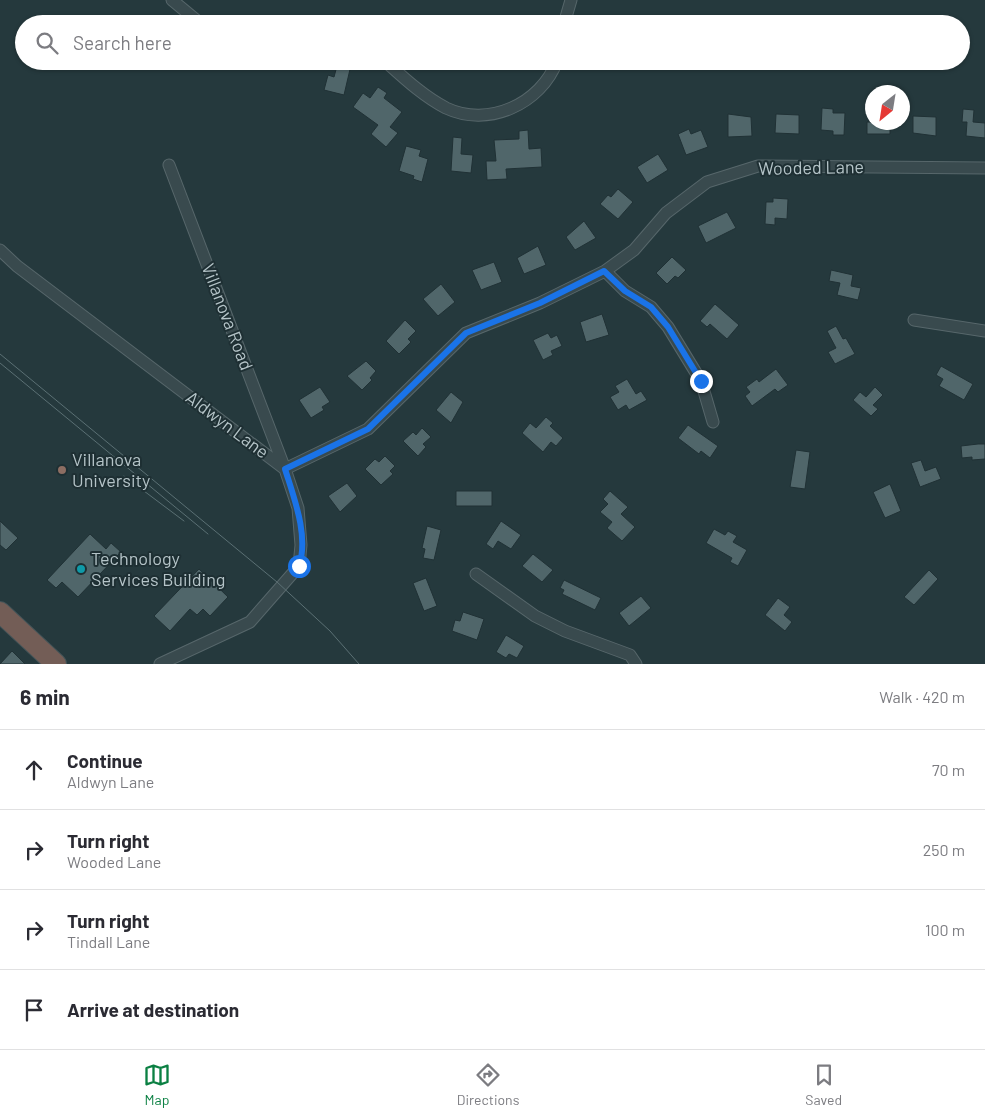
<!DOCTYPE html>
<html lang="en">
<head>
<meta charset="utf-8">
<style>
  :root { --surface:#fff; --page:#f7f7f7; --text:#2b2b33; --muted:#7c7c81; --line:#e1e1e2; --accent:#0b8043 }
  body { margin:0; font-family:Barlow,sans-serif; background:var(--page); color:var(--text) }
  .compass { position:absolute; left:865px; top:85px; width:45px; height:45px; border-radius:50%; background:var(--surface); box-shadow:0 1px 4px #0004; rotate:210deg }
  .stop { position:absolute; width:15px; height:15px; margin:-11px; border:4px solid #1a73e8; border-radius:50%; background:#fff }
  .stop.end { background:#1a73e8; border-color:#fff; box-shadow:0 1px 5px #0008 }
  .list { margin:0; padding:0; list-style:none }
  h2 { display:flex; justify-content:space-between; align-items:center; height:65px; margin:0; padding:0 20px; font-size:21px }
  h2 small { font-size:16px; font-weight:400; color:var(--muted) }
  .list li { display:grid; grid-template-columns:32px 1fr auto; gap:15px; align-items:center; box-sizing:border-box; height:80px; padding:0 20px; border-top:1px solid var(--line) }
  .list b { display:block; font-size:19px; white-space:nowrap }
  .list p { margin:0; font-size:16px; white-space:nowrap; color:var(--muted) }
  .list em { font-size:16px; font-style:normal; color:var(--muted) }
  .icon { flex:none; width:28px; height:28px; fill:none; stroke:currentColor; stroke-width:2; stroke-linecap:round; stroke-linejoin:round }
  .map { position:relative; flex:none; width:985px; height:664px; overflow:hidden }
  .search { position:absolute; background:var(--surface); box-shadow:0 1px 4px #0004; left:15px; right:15px; top:15px; height:55px; display:flex; align-items:center; gap:12px; box-sizing:border-box; padding:0 18px; border-radius:28px; color:var(--muted); font-size:19px }
  .sheet { height:385px; background:var(--surface) }
  nav { display:flex; justify-content:space-around; align-items:center; box-sizing:border-box; height:70px; border-top:1px solid var(--line); background:var(--surface); font-size:14px; color:var(--muted) }
  nav a { display:grid; justify-items:center; gap:2px }
  nav .on { color:var(--accent) }
  .map>svg:first-child { display:block }
</style>
</head>
<body>
<div class="map">
<svg width="985" height="664" viewBox="0 0 985 664">
  <rect width="100%" height="100%" fill="#25393d"/>
  <path fill="#50666a" stroke="#203135" d="M 338,62 L 351,65 L 344,95 L 324,90 L 328,75 L 334,77 Z
    M 378,87 L 387,93 L 384,98 L 402,112 L 390,127 L 398,133 L 386,147 L 371,134 L 378,125 L 353,107 L 363,93 L 370,98 Z
    M 822,108 L 833,109 L 833,113 L 845,113 L 844,135 L 833,135 L 833,131 L 821,130 Z
    M 963,109 L 974,110 L 973,122 L 985,123 L 985,138 L 966,136 L 967,122 L 962,122 Z
    M 728,114 L 751,117 L 752,136 L 728,137 Z
    M 776,114 L 799,115 L 799,134 L 775,133 Z
    M 913,116 L 936,117 L 936,136 L 913,133 Z
    M 867,122 L 890,122 L 890,134 L 867,134 Z
    M 689,129 L 691,134 L 701,130 L 708,147 L 686,155 L 678,134 Z
    M 528,130 L 529,149 L 541,148 L 542,167 L 506,169 L 507,179 L 487,180 L 486,161 L 496,161 L 494,140 L 519,139 L 519,131 Z
    M 453,137 L 462,138 L 461,154 L 473,155 L 471,173 L 451,171 Z
    M 406,146 L 421,150 L 419,156 L 428,159 L 422,182 L 413,179 L 414,176 L 399,171 Z
    M 658,154 L 668,170 L 647,183 L 637,167 Z
    M 618,189 L 633,202 L 618,219 L 600,204 L 608,195 L 611,197 Z
    M 773,198 L 788,199 L 787,219 L 775,218 L 775,225 L 765,224 L 766,202 L 773,202 Z
    M 727,212 L 736,228 L 706,243 L 698,226 Z
    M 584,221 L 596,238 L 575,250 L 566,237 Z
    M 538,246 L 546,265 L 524,274 L 517,258 Z
    M 672,257 L 686,270 L 678,278 L 675,276 L 667,284 L 656,273 Z
    M 494,262 L 502,282 L 481,290 L 472,270 Z
    M 831,270 L 853,275 L 851,286 L 861,288 L 858,300 L 837,295 L 840,283 L 829,281 Z
    M 441,284 L 455,302 L 438,316 L 423,299 Z
    M 715,304 L 739,325 L 727,339 L 710,324 L 707,327 L 700,321 Z
    M 602,314 L 609,335 L 586,342 L 580,322 Z
    M 405,320 L 416,331 L 408,339 L 411,342 L 399,354 L 386,341 Z
    M 836,326 L 843,339 L 846,338 L 855,354 L 835,364 L 828,352 L 836,348 L 827,331 Z
    M 548,333 L 551,338 L 557,335 L 562,346 L 551,351 L 553,355 L 543,360 L 533,340 Z
    M 366,361 L 376,371 L 370,378 L 372,380 L 362,390 L 347,376 Z
    M 941,366 L 973,384 L 964,400 L 939,386 L 943,379 L 936,375 Z
    M 776,369 L 788,385 L 778,392 L 775,389 L 752,406 L 745,396 L 750,392 L 746,387 L 757,379 L 759,382 Z
    M 627,379 L 636,394 L 641,391 L 647,400 L 629,410 L 626,405 L 618,410 L 610,397 L 619,392 L 615,386 Z
    M 320,387 L 330,402 L 322,407 L 324,410 L 311,418 L 299,400 Z
    M 875,387 L 883,395 L 873,405 L 878,409 L 871,416 L 853,400 L 860,392 L 866,397 Z
    M 451,392 L 463,402 L 451,423 L 436,410 Z
    M 546,417 L 553,423 L 550,426 L 563,438 L 556,446 L 551,442 L 543,452 L 522,433 L 530,423 L 536,428 Z
    M 688,425 L 718,446 L 710,458 L 701,451 L 699,454 L 678,438 Z
    M 422,428 L 431,437 L 423,444 L 426,447 L 418,456 L 403,441 L 413,432 L 416,435 Z
    M 978,444 L 985,444 L 985,459 L 972,460 L 972,457 L 962,458 L 961,446 Z
    M 796,450 L 810,452 L 805,489 L 790,487 Z
    M 385,456 L 395,466 L 390,471 L 393,474 L 381,485 L 365,469 L 375,459 L 379,462 Z
    M 921,460 L 925,471 L 936,467 L 941,479 L 920,487 L 911,463 Z
    M 347,483 L 357,496 L 340,512 L 328,496 Z
    M 890,484 L 901,511 L 885,518 L 873,492 Z
    M 456,491 L 492,491 L 492,506 L 456,506 Z
    M 610,491 L 628,507 L 621,514 L 635,527 L 622,541 L 607,528 L 612,522 L 600,512 L 608,504 L 603,499 Z
    M 0,521 L 18,538 L 6,550 L 0,545 Z
    M 501,521 L 521,535 L 511,549 L 498,541 L 493,549 L 486,544 Z
    M 427,526 L 441,530 L 434,560 L 423,558 L 425,549 L 422,548 Z
    M 714,529 L 725,535 L 728,531 L 737,536 L 733,542 L 747,550 L 738,566 L 730,562 L 732,558 L 706,543 Z
    M 90,534 L 106,549 L 111,543 L 121,552 L 78,597 L 62,582 L 56,588 L 47,580 Z
    M 533,554 L 553,570 L 542,582 L 522,566 Z
    M 199,569 L 228,597 L 210,616 L 203,609 L 197,615 L 190,609 L 170,631 L 154,616 Z
    M 929,570 L 938,579 L 914,605 L 904,597 Z
    M 426,578 L 437,606 L 424,611 L 413,583 Z
    M 564,580 L 601,598 L 595,610 L 562,594 L 564,590 L 560,588 Z
    M 641,596 L 651,608 L 629,626 L 619,613 Z
    M 778,598 L 790,607 L 784,615 L 792,622 L 785,631 L 765,615 Z
    M 463,612 L 484,619 L 477,640 L 452,631 L 455,620 L 460,621 Z
    M 506,635 L 524,646 L 517,658 L 509,654 L 506,658 L 496,652 Z
    M 12,651 L 25,664 L 0,664 Z"/>
  <g fill="none" stroke-linecap="round" stroke-linejoin="round">
    <defs>
      <path id="street" d="M 172,0 L 201,24
        M 564,24 L 571,0
        M 385,61 C 404,78 423,96 446,108 C 488,128 541,104 557,61
        M 0,250 L 17,266 L 285,469
        M 605,271 L 625,291 L 651,307 L 668,327 L 701,381 L 713,422
        M 914,320 L 985,331
        M 285,469 L 368,429 L 466,333 L 540,303 L 605,271 L 634,250 L 666,213 L 707,182 L 758,166 L 985,168
        M 476,574 L 535,616 L 565,631 L 630,655 L 636,664
        M 160,664 L 250,622 L 299,566 L 301,545 L 298,508 L 285,469 L 169,165"/>
      <path id="highway" d="M 0,612 L 56,664"/>
    </defs>
    <use href="#street" stroke="#57676b" stroke-width="13"/>
    <use href="#highway" stroke="#445458" stroke-width="22"/>
    <use href="#street" stroke="#394a4e" stroke-width="11"/>
    <use href="#highway" stroke="#735d56" stroke-width="20"/>
    <path stroke="#5b7074" stroke-width="1" d="M 0,354 L 277,582 L 330,631 L 359,664
      M 0,363 L 208,534
      M 124,476 L 184,521"/>
  </g>
  <g fill="none" stroke-linecap="round" stroke-linejoin="round">
    <path stroke="#1a73e8" stroke-width="6" d="M 299,566 C 309,536 294,498 285,469 L 368,429 L 466,333 L 540,303 L 604,271 L 625,291 L 651,307 L 668,327 L 701,381"/>
  </g>
  <circle fill="#8d6e63" stroke="#1e2f33" stroke-width="2" cx="62" cy="470" r="5"/>
  <circle fill="#0f9aa8" stroke="#1e2f33" stroke-width="2" cx="81" cy="569" r="5"/>
  <g text-anchor="middle" stroke-width="4" stroke-linejoin="round" paint-order="stroke">
    <g font-size="18" fill="#b5c4c8" stroke="#1e2f33">
      <text transform="translate(811 168) rotate(-1)" y="6">Wooded Lane</text>
      <text transform="translate(227 317) rotate(69)" y="6">Villanova Road</text>
      <text transform="translate(227 425) rotate(37)" y="6">Aldwyn Lane</text>
    </g>
    <g font-size="18" fill="#b5c4c8" stroke="#1e2f33" text-anchor="start">
      <text x="72" y="466">Villanova<tspan x="72" dy="21">University</tspan></text>
      <text x="91" y="565">Technology<tspan x="91" dy="21">Services Building</tspan></text>
    </g>
  </g>
</svg>
<svg class="compass" viewBox="-18 -18 36 36"><path d="M0-13l5 13h-10z" fill="#e53935"/><path d="M0 13l5-13h-10z" fill="#7c7c81"/></svg>
<div class="stop" style="left:299px;top:566px"></div>
<div class="stop end" style="left:701px;top:381px"></div>
<div class="search"><svg class="icon" aria-label="search" viewBox="0 0 24 24"><circle cx="10" cy="10" r="6"/><path d="M15 15l6 6"/></svg>Search here</div>
</div>
<section class="sheet">
<h2>6 min<small>Walk · 420 m</small></h2>
<ul class="list">
<li><svg class="icon" aria-label="ahead" viewBox="0 0 24 24"><path d="M12 20V5M6 11l6-6 6 6"/></svg><div><b>Continue</b><p>Aldwyn Lane</p></div><em>70 m</em></li>
<li><svg class="icon" aria-label="right" viewBox="0 0 24 24"><path d="M7 20v-9h11M14 6l5 5-5 5"/></svg><div><b>Turn right</b><p>Wooded Lane</p></div><em>250 m</em></li>
<li><svg class="icon" aria-label="right" viewBox="0 0 24 24"><path d="M7 20v-9h11M14 6l5 5-5 5"/></svg><div><b>Turn right</b><p>Tindall Lane</p></div><em>100 m</em></li>
<li><svg class="icon" aria-label="arrive" viewBox="0 0 24 24"><path d="M6 21V4h12l-3 4 3 4H6"/></svg><div><b>Arrive at destination</b></div></li>
</ul>
</section>
<nav>
<a class="on"><svg class="icon" aria-label="map" viewBox="0 0 24 24"><path d="M3 6l6-2 6 2 6-2v14l-6 2-6-2-6 2zM9 4v14M15 6v14"/></svg>Map</a>
<a><svg class="icon" aria-label="directions" viewBox="0 0 24 24"><path d="M12 3l9 9-9 9-9-9zM9 14v-3h6M13 9l2 2-2 2"/></svg>Directions</a>
<a><svg class="icon" aria-label="saved" viewBox="0 0 24 24"><path d="M7 4h10v16l-5-4-5 4z"/></svg>Saved</a>
</nav>
</body>
</html>
